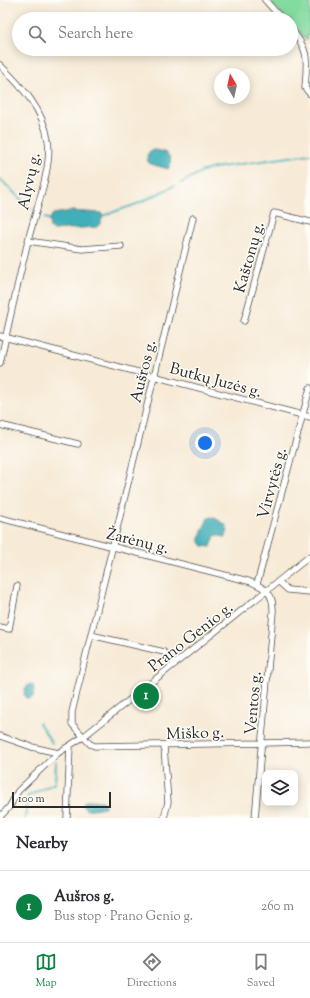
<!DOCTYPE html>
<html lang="en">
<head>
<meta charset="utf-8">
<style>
  :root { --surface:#fff; --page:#f7f7f7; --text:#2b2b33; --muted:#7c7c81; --line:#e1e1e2; --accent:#0b8043 }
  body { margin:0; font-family:"Sorts Mill Goudy",serif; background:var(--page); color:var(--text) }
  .controls { position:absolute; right:12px; bottom:12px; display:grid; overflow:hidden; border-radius:8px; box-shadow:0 2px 10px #0003 }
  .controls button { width:36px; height:36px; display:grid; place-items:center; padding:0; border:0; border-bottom:1px solid var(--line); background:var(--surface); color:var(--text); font:20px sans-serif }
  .compass { position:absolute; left:214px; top:68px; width:36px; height:36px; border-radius:50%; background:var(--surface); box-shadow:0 2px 10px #0003; rotate:351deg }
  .scale { position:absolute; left:12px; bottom:10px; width:99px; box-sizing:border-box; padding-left:4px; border:2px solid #2b2b2b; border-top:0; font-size:11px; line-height:14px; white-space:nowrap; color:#2b2b2b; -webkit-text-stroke:3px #fdfcf7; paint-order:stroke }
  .you { position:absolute; left:205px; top:443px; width:14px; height:14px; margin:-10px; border:3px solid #fff; border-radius:50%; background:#1a73e8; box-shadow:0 0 0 6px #1a73e833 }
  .badge { display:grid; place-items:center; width:26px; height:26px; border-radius:50%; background:var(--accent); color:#fff; font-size:13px; font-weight:700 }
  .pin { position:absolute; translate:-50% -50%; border:2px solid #fff; box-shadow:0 1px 4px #0006 }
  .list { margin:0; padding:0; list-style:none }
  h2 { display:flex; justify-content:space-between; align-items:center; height:52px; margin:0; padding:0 16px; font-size:17px }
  h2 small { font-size:13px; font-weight:400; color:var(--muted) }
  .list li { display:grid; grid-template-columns:26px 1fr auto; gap:12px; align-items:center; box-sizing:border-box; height:72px; padding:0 16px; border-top:1px solid var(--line) }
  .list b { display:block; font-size:15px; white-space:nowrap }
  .list p { margin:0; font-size:13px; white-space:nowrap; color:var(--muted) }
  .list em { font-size:13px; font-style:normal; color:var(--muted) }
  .icon { flex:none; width:22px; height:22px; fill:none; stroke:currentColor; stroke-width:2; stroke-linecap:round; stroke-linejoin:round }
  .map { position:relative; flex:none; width:310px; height:818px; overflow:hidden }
  .search { position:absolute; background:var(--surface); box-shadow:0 2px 10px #0003; left:12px; right:12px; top:12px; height:44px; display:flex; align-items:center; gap:10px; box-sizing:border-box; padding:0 14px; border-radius:22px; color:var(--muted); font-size:15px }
  .sheet { height:124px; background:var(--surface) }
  nav { display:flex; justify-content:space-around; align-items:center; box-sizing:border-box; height:56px; border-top:1px solid var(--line); background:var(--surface); font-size:11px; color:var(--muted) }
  nav a { display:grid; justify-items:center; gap:2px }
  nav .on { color:var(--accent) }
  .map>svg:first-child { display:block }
</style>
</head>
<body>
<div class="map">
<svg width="310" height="818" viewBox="0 0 310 818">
  <rect width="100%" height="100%" fill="#fdfcf7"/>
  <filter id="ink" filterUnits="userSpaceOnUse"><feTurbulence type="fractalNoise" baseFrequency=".025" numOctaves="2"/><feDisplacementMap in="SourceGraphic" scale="8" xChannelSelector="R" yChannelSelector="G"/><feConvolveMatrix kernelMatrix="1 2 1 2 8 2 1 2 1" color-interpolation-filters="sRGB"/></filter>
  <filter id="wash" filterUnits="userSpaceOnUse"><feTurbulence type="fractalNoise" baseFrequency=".012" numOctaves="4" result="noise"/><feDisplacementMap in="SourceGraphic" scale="16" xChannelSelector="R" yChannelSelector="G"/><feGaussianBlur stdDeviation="0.9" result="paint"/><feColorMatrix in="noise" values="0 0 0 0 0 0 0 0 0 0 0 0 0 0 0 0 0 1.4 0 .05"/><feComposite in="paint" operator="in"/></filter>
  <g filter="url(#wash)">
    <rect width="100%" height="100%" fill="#f7ead6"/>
    <path fill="#83dba0" stroke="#578366" d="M 268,0 L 310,0 L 310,24 L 307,40 L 291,24 L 291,19 L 287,19 Z"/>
    <path fill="#3fafb9" stroke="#356d72" d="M 151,150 C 163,150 176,154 168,169 L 151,164 L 148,162 L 147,155 Z
      M 71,211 L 101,213 L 103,216 L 100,224 L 97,227 L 53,230 L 50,228 L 49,220 L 53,214 Z
      M 213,517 L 225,524 L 228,531 L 225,537 L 215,535 L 211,547 L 203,546 L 200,542 L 199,538 L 208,518 Z
      M 29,684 L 33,685 L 34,689 L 33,697 L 28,699 L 25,697 C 23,692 25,688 29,684 Z
      M 85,801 L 102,801 L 105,804 L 105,807 L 86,810 L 84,808 L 83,803 Z"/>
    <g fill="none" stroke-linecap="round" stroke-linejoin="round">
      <path stroke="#3fafb9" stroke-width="2" d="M 0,179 L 31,209
        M 181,183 L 203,171 L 214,168 L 310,154
        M 102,216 L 137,204 L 174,186
        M 44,218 L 52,220
        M 39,723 L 52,743
        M 25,818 L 28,796 L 55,783 L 56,762"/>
    </g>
  </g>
  <g filter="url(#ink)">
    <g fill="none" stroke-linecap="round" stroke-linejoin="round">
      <defs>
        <path id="street" d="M 265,0 L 282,19
          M 291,29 C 310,51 307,60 305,88 L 310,94
          M 0,65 C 22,87 43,109 48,140 C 53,166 34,215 28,241 C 18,282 9,322 0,363
          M 193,218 L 72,712 L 72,724 L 90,744 L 95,746 L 310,742
          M 28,241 L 82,249 L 121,246
          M 244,321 L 274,213 L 310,222
          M 0,336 L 310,417
          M 0,425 L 78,444
          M 0,518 L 248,581 C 265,587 274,593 273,612 L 255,818
          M 279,582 L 288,590 L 310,592
          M 257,584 L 310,388
          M 0,627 L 9,629 L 17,586
          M 91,635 L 164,652 L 175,664
          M 0,736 L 32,747 L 58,753
          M 164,746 L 168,802 L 164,818
          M 0,817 L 10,806 L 18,791 L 58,753 L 83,737 L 310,556
          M 67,818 L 70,746"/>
      </defs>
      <use href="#street" stroke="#4a4845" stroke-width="7"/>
      <use href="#street" stroke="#fff" stroke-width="5.5"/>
    </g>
  </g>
  <g text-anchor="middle" stroke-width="3" stroke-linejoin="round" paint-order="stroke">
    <g font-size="16" fill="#2b2b2b" stroke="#fdfcf7">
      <text transform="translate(28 181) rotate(-78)" y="6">Alyvų g.</text>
      <text transform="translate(248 257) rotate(-74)" y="6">Kaštonų g.</text>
      <text transform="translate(142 371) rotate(-76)" y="6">Aušros g.</text>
      <text transform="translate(216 379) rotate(15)" y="6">Butkų Juzės g.</text>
      <text transform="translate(271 483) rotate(-75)" y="6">Virvytės g.</text>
      <text transform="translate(138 540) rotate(14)" y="6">Žarėnų g.</text>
      <text transform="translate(190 636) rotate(-38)" y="6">Prano Genio g.</text>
      <text transform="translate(252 703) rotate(-85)" y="6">Ventos g.</text>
      <text transform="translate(195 732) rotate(-2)" y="6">Miško g.</text>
    </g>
  </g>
</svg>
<div class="controls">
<button><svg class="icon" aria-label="layers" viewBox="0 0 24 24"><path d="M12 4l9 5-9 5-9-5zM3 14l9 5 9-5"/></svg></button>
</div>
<svg class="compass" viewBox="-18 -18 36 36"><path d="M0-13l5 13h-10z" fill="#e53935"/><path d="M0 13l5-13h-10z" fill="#7c7c81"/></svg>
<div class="scale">100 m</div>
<div class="you"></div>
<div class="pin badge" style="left:146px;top:696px">1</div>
<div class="search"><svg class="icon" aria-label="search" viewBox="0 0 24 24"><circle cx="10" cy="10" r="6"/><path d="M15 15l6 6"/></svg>Search here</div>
</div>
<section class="sheet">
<h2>Nearby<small></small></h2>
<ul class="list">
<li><span class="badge">1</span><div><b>Aušros g.</b><p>Bus stop · Prano Genio g.</p></div><em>260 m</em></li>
</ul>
</section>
<nav>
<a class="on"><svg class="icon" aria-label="map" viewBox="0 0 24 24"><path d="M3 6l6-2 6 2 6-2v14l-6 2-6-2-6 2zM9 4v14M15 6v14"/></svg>Map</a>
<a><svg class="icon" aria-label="directions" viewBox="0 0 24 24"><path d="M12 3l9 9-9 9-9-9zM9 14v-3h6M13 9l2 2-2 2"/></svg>Directions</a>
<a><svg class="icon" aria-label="saved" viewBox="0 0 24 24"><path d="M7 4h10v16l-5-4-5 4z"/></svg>Saved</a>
</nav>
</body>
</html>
